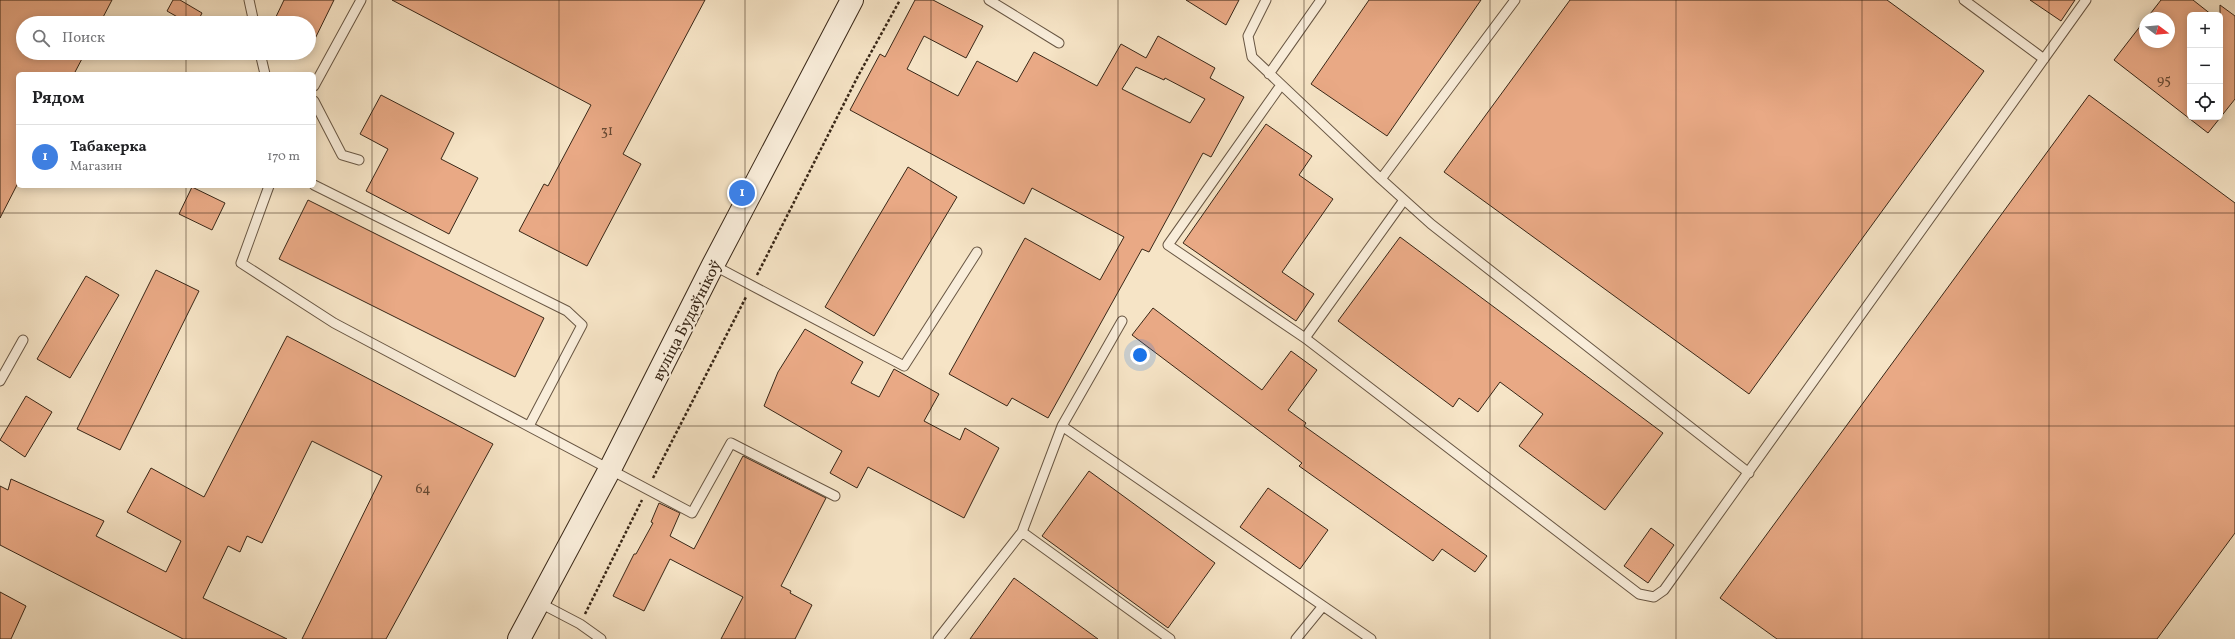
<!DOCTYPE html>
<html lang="ru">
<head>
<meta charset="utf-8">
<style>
  :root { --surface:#fff; --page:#f2f2f2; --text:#202124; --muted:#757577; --line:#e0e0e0; --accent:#7c3aed }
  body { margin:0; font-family:Vollkorn,serif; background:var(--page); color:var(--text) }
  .controls { position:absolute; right:12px; top:12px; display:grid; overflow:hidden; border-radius:6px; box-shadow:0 2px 10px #0003 }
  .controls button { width:36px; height:36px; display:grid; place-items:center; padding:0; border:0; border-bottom:1px solid var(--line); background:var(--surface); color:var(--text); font:20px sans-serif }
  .compass { position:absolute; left:2139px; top:12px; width:36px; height:36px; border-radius:50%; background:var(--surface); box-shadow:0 2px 10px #0003; rotate:106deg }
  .you { position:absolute; left:1140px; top:355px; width:14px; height:14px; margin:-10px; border:3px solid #fff; border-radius:50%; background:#1a73e8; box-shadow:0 0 0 6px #1a73e833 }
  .badge { display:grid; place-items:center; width:26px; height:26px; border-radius:50%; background:var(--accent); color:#fff; font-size:13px; font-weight:700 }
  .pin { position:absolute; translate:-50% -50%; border:2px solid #fff; box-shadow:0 1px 4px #0006 }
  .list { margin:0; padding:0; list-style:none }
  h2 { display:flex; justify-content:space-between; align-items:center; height:52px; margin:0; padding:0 16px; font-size:17px }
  h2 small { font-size:13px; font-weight:400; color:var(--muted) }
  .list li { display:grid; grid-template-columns:26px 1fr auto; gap:12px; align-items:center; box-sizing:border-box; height:64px; padding:0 16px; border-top:1px solid var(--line) }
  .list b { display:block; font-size:15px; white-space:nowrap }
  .list p { margin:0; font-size:13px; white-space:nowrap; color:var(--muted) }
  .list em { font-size:13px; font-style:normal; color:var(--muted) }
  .icon { flex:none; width:22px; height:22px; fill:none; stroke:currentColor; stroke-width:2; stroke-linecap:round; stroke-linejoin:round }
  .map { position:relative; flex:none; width:2235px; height:639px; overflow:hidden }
  .search { position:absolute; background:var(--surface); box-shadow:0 2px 10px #0003; left:16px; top:16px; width:300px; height:44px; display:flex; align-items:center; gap:10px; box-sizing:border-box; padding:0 14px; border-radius:22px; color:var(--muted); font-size:15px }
  .panel { position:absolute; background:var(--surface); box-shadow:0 2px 10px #0003; left:16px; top:72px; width:300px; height:116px; border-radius:6px }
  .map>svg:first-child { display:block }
</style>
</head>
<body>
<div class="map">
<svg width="2235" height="639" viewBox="0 0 2235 639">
  <rect width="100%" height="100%" fill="#f6e4c6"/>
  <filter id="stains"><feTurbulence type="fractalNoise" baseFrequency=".005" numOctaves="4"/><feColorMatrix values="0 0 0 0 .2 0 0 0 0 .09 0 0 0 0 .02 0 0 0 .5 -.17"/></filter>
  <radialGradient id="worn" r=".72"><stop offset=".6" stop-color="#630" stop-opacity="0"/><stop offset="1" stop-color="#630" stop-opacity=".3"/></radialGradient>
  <path fill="#e9a985" stroke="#392717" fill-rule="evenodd" d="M 0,0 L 112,0 L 100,23 L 23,23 L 23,53 L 85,53 L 74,74 L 18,74 L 18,183 L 0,218 Z
    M 173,0 L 180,0 L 202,13 L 197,23 L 188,23 L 167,11 Z
    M 284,0 L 334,0 L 309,51 L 309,23 L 273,23 Z
    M 392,0 L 705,0 L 623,154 L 641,164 L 587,266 L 519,231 L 544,184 L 548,186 L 591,105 Z
    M 915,0 L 933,0 L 983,26 L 966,58 L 924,36 L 907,69 L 958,96 L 977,61 L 1017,82 L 1034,52 L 1097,86 L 1121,44 L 1146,58 L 1158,36 L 1215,68 L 1210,78 L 1244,97 L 1211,157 L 1203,153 L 1149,252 L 1142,249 L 1048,418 L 1012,398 L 1007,406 L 949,374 L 1025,238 L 1100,280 L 1124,237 L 1032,188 L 1024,204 L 850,110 L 880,54 L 885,57 ZM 1136,67 L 1164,80 L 1165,78 L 1205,99 L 1190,123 L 1122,89 Z
    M 1186,0 L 1239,0 L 1226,25 Z
    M 1369,0 L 1481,0 L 1387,136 L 1311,84 Z
    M 1570,0 L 1887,0 L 1984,71 L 1749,394 L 1444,172 Z
    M 2030,0 L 2075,0 L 2061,21 Z
    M 2161,0 L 2193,0 L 2212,15 L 2190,15 L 2190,117 L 2220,117 L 2220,5 L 2235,16 L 2235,99 L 2208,133 L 2114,60 L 2145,20 L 2145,42 L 2169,42 L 2169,18 L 2147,18 Z
    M 381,95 L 454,133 L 441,159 L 478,178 L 449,234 L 366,191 L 388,149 L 360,134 Z
    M 2089,95 L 2235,203 L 2235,533 L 2157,639 L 1777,639 L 1720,598 Z
    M 1266,124 L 1312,156 L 1299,175 L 1333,199 L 1282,272 L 1314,294 L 1296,321 L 1183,243 Z
    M 908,167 L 957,197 L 874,336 L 825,307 Z
    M 192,187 L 225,203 L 212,230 L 179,214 Z
    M 308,200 L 544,318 L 515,377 L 279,259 Z
    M 1400,237 L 1663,433 L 1605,510 L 1519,446 L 1543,414 L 1500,382 L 1478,412 L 1459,398 L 1453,407 L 1338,321 Z
    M 156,270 L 199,291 L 120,450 L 77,429 Z
    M 86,276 L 119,295 L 70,378 L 37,359 Z
    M 1153,308 L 1262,390 L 1291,351 L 1317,370 L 1288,410 L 1306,423 L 1304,426 L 1487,556 L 1475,572 L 1442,549 L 1433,561 L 1299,466 L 1302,463 L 1132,335 Z
    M 805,329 L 863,362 L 851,383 L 879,397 L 894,369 L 939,394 L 924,421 L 960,440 L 965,428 L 999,448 L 964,518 L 868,467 L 857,488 L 830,473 L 842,451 L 764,406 L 778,372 Z
    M 287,336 L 493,444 L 386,639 L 302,639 L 382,476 L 312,441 L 262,543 L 247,536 L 240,552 L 228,546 L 203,598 L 287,639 L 183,639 L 0,545 L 0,486 L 8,490 L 11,479 L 104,521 L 96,536 L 166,572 L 181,541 L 127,512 L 151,468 L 204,497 Z
    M 26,396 L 52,412 L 25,457 L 0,440 Z
    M 743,456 L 826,498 L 781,586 L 791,591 L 790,593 L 812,605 L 795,639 L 721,639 L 743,597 L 670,559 L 644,611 L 613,596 L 634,554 L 636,554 L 653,523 L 651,522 L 659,503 L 680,513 L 670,536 L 694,549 Z
    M 1089,471 L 1215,563 L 1168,628 L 1042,536 Z
    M 1268,488 L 1328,530 L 1300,569 L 1240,527 Z
    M 1651,528 L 1674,545 L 1648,583 L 1624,566 Z
    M 1014,578 L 1098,639 L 970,639 Z
    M 0,592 L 26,606 L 11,639 L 0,639 Z"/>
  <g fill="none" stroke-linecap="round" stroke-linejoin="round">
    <defs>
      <path id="service" d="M 249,0 L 254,23
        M 989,0 L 1059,43
        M 1266,0 L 1248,36 L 1252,57 L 1381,179
        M 1515,0 L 1381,179 L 1431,224 L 1749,473
        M 1964,0 L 2044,59
        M 260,53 L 265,74
        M 1269,74 L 1321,0
        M 1281,85 L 1168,245 L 1305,338 L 1639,594 L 1654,597 L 1664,590 L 2086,0
        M 314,86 L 361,0
        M 314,101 L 342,155 L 359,160
        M 314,185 L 567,311 L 582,325 L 529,426
        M 269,186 L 241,263 L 334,323 L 692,513 L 731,443 L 835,496
        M 713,265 L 904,366 L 977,252
        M 1305,338 L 1404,200
        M 0,381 L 23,340
        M 1062,426 L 1371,639
        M 1022,532 L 1170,639
        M 538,602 L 580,624 L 601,639
        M 938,639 L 1022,532 L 1062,426 L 1122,321
        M 1296,639 L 1323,606"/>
      <path id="secondary" d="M 519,639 L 610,469 L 713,265 L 852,0"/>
    </defs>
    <use href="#service" stroke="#685643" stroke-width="11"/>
    <use href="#secondary" stroke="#392717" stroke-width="24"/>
    <path stroke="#392717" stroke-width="2.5" stroke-dasharray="3 2" stroke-linecap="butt" d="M 757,275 L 858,76 L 900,0
      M 653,478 L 746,297
      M 585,614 L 642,500"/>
    <use href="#service" stroke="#f9edda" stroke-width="9"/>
    <use href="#secondary" stroke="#f9edda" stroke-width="22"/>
  </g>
  <path fill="none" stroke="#392717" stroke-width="1" stroke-opacity="0.55" d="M 186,0 L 186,23M 372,0 L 372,639M 559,0 L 559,639M 745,0 L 745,639M 931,0 L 931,639M 1118,0 L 1118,639M 1304,0 L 1304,639M 1490,0 L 1490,639M 1676,0 L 1676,639M 1862,0 L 1862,639M 2049,0 L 2049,639M 186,53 L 186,74M 186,186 L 186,639M 0,213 L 2235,213M 0,426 L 2235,426"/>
  <g text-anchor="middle" stroke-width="4" stroke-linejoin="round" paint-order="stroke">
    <g font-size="14" fill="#654832">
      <text x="2164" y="84">95</text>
      <text x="607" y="135">31</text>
      <text x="423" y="493">64</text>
    </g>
    <g font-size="16" fill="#392717" stroke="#f9edda">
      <text transform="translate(686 320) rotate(-63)" y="6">вуліца Будаўнікоў</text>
    </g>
  </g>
  <rect width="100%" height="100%" filter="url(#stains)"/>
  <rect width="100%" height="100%" fill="url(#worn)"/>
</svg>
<div class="controls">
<button>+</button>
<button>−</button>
<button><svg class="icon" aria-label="locate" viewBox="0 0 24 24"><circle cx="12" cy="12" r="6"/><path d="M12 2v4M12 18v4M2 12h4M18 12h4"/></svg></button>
</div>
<svg class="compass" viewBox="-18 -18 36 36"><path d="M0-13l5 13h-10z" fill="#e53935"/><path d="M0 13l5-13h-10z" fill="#757577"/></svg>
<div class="you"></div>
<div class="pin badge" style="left:742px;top:193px;background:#3f7fe0">1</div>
<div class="search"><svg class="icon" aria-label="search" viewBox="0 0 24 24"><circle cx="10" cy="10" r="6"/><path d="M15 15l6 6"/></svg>Поиск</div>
<section class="panel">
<h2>Рядом<small></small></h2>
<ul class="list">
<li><span class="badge" style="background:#3f7fe0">1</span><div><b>Табакерка</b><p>Магазин</p></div><em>170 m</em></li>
</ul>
</section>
</div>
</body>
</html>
